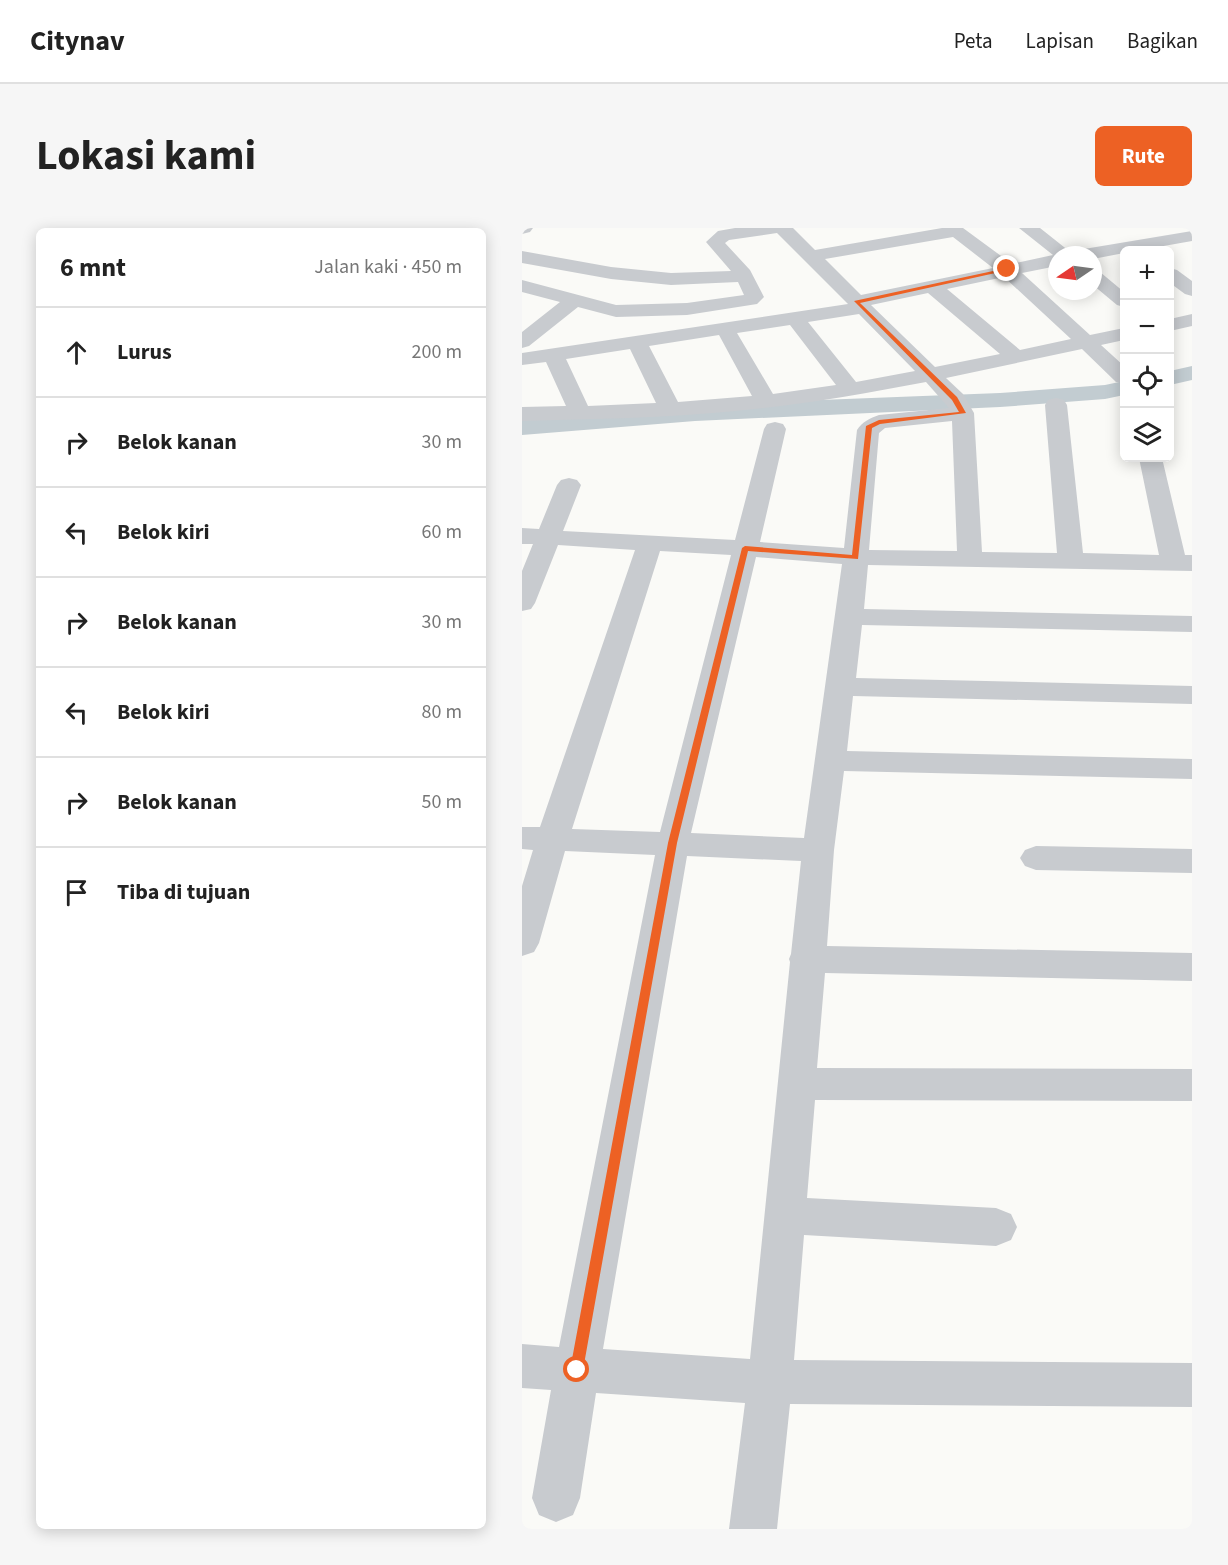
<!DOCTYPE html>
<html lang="id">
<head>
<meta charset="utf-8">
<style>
  :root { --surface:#fff; --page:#f6f6f6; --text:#222; --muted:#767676; --line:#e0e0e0; --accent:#ed6124 }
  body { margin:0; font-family:"Source Sans 3",sans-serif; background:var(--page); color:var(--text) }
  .controls { position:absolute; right:18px; top:18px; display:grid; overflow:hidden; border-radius:9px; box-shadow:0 3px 15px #0003 }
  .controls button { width:54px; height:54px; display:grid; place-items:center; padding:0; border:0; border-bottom:2px solid var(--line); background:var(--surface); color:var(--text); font:30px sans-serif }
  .compass { position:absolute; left:526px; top:18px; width:54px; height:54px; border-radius:50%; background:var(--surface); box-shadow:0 3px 15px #0003; rotate:257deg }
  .stop { position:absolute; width:18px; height:18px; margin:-14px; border:4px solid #ed6124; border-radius:50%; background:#fff }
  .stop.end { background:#ed6124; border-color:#fff; box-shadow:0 2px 6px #0008 }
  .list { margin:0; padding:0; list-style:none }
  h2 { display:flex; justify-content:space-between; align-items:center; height:78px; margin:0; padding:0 24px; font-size:26px }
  h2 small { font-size:20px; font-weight:400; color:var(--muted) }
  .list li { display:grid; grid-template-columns:39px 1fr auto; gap:18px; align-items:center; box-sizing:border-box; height:90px; padding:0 24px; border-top:2px solid var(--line) }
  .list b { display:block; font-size:22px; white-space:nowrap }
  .list em { font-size:20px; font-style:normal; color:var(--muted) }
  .icon { flex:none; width:33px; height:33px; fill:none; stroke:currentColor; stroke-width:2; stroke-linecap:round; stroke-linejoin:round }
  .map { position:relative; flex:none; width:670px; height:1301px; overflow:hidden; border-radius:9px }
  header { display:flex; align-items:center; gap:36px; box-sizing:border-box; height:84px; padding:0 30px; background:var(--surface); border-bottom:2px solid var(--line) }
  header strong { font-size:28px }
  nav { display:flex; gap:33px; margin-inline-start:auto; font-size:21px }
  .intro { display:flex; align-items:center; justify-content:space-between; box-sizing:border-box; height:144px; padding:0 36px }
  h1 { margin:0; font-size:42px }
  .button { padding:15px 27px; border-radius:9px; background:var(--accent); color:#fff; font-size:21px; font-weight:700 }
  main { display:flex; gap:36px; padding:0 36px }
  aside { flex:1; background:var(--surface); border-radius:9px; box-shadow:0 3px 15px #0003 }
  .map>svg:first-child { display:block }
</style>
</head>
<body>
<header>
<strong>Citynav</strong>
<nav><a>Peta</a><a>Lapisan</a><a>Bagikan</a></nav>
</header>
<div class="intro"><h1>Lokasi kami</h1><a class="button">Rute</a></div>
<main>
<aside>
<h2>6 mnt<small>Jalan kaki · 450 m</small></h2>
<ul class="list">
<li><svg class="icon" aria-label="ahead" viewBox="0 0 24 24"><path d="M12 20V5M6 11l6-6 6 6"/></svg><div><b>Lurus</b></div><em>200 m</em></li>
<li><svg class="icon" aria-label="right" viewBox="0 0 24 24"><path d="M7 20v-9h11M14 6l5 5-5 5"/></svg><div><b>Belok kanan</b></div><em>30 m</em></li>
<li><svg class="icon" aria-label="left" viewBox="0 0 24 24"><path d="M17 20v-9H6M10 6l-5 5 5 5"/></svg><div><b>Belok kiri</b></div><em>60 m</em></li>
<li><svg class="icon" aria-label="right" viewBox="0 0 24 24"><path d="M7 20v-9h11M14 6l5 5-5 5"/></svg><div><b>Belok kanan</b></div><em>30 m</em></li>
<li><svg class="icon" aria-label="left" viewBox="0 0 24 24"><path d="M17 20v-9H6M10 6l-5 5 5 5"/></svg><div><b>Belok kiri</b></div><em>80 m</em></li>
<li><svg class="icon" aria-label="right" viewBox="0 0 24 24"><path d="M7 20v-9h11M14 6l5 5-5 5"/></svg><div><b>Belok kanan</b></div><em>50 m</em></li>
<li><svg class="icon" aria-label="arrive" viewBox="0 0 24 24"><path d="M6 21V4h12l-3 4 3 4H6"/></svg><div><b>Tiba di tujuan</b></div></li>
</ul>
</aside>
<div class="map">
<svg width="670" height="1301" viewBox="0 0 670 1301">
  <rect width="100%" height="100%" fill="#fafaf7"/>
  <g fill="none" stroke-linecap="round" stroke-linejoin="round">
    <path fill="#c2ccd1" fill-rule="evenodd" d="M 670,138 L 670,152 L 648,157 L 648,143 Z
      M 602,153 L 602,167 L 583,171 L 478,179 L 173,193 L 0,207 L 0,191 L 173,177 L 478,165 L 583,157 Z"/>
    <path fill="#c8cbcf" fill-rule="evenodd" d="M 0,0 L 11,0 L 8,4 L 0,6 Z
      M 213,0 L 271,0 L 293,22 L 420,0 L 441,0 L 490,36 L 531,27 L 497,0 L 518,0 L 552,27 L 535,27 L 535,38 L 500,45 L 568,107 L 602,100 L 602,112 L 579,117 L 602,138 L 602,155 L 594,154 L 560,121 L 424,150 L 441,166 L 452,185 L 460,324 L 535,325 L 523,177 L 526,172 L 534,170 L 542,172 L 545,177 L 561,325 L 637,327 L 617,230 L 640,230 L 663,327 L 670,327 L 670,343 L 346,337 L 342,381 L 670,388 L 670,404 L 340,397 L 334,450 L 670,458 L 670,476 L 331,468 L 325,523 L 670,531 L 670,551 L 322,543 L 312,622 L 305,718 L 670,725 L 670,753 L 303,745 L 295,840 L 670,841 L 670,873 L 293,872 L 285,970 L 474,980 L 489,986 L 495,999 L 489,1012 L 474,1018 L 282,1007 L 272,1132 L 670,1135 L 670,1179 L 268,1176 L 255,1301 L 207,1301 L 223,1175 L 74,1165 L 58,1270 L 51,1287 L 34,1294 L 17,1287 L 10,1270 L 29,1162 L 0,1160 L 0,1116 L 37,1119 L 133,627 L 43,623 L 17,715 L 12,724 L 0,728 L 0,658 L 11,622 L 0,621 L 0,599 L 18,599 L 113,322 L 36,317 L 13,375 L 9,381 L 0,383 L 0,343 L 11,316 L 0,316 L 0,300 L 17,301 L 35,257 L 39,252 L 47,250 L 55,252 L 59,257 L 41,303 L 213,312 L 242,201 L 245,196 L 253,194 L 261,196 L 264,201 L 238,314 L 322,320 L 335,202 C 340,194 348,190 357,187 L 427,180 L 404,154 C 341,166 278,177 214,183 C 143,190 71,191 0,193 L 0,179 L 44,178 L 24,134 L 0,137 L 0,125 L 326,76 L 255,5 L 207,12 L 203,15 L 228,42 L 242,69 L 235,76 L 165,87 L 94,89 L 56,79 L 7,118 L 0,120 L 0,104 L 38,74 L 0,64 L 0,52 L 94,77 L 165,75 L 222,67 L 216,54 L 149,57 L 89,51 L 0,35 L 0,23 L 89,39 L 149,45 L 209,43 L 184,14 L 196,3 ZM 431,9 L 471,40 L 339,67 L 303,31 ZM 482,49 L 549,111 L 498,122 L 425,61 ZM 406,65 L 478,126 L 413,139 L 349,77 ZM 337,86 L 393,143 L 334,154 L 286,94 ZM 268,97 L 314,157 L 251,166 L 215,105 ZM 197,107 L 230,168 L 156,174 L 127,118 ZM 108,121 L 134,175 L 66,178 L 44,131 ZM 430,193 L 435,323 L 347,322 L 357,205 L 363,200 ZM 138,323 L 209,327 L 138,604 L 50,601 ZM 234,329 L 320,336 L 282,610 L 169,605 ZM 165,628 L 279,633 L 269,726 L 267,731 L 268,734 L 228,1131 L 81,1121 Z
      M 670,3 L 670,13 L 619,22 L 602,22 L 602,25 L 571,31 L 571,27 L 553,27 L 555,23 L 562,21 Z
      M 648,40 L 655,42 L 670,53 L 670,68 L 663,66 L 648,55 Z
      M 571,42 L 578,44 L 602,64 L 602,79 L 595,77 L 571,57 Z
      M 670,86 L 670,98 L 648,103 L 648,91 Z
      M 514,618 L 670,621 L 670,645 L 514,642 L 503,638 L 498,630 L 503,622 Z"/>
  </g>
  <path fill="#ed6124" d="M 485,40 L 487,42 L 338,75 L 435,169 L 444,185 L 358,196 L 350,200 L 336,331 L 226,323 L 155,615 L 61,1142 L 59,1146 L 55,1148 L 50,1146 L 48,1142 L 146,615 L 220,320 L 223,318 L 330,327 L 344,198 L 357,192 L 437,184 L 430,172 L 332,73 Z"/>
</svg>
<div class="controls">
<button>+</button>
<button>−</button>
<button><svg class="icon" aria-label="locate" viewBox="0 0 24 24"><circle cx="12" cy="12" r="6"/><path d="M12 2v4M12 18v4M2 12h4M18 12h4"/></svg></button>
<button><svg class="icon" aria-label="layers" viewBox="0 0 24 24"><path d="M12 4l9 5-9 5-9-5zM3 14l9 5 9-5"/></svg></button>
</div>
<svg class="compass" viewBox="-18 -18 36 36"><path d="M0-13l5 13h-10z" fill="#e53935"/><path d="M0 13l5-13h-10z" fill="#767676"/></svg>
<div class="stop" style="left:55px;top:1142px"></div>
<div class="stop end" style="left:485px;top:41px"></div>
</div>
</main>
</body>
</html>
